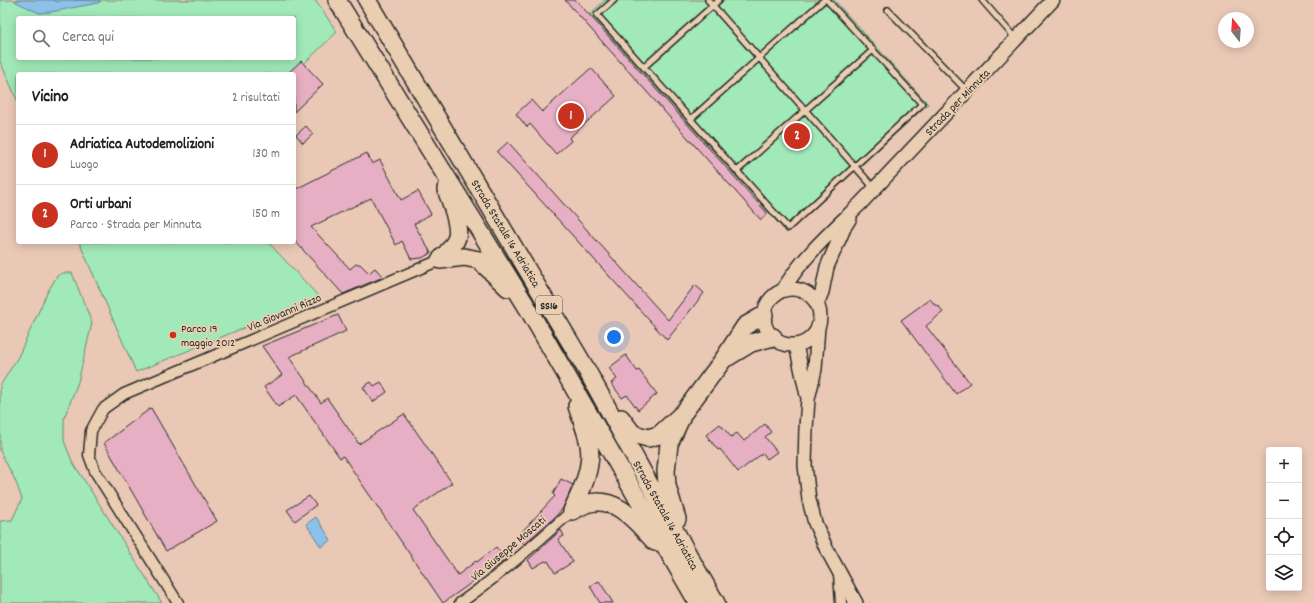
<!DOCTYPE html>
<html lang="it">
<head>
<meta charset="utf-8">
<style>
  :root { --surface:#fff; --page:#f2f2f2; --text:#222; --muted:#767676; --line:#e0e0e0; --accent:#c8321e }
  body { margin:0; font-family:Dekko,sans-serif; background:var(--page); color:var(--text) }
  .controls { position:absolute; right:12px; bottom:12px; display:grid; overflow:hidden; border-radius:4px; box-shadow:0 2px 10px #0003 }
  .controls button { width:36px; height:36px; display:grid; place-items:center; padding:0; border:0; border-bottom:1px solid var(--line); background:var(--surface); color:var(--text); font:20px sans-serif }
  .compass { position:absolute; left:1218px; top:12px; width:36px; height:36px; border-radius:50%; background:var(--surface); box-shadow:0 2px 10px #0003; rotate:343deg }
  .you { position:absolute; left:614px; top:337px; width:14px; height:14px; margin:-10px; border:3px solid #fff; border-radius:50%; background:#1a73e8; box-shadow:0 0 0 6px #1a73e833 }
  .badge { display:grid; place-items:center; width:26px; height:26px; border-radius:50%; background:var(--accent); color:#fff; font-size:13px; font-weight:700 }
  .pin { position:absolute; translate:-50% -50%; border:2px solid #fff; box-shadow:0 1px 4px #0006 }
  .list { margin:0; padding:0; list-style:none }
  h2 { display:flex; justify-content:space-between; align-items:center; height:52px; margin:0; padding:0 16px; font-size:17px }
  h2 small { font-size:13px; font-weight:400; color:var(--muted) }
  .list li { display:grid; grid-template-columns:26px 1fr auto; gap:12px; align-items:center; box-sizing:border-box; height:60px; padding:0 16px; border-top:1px solid var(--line) }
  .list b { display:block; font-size:15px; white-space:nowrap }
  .list p { margin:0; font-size:13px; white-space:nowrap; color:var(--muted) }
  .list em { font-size:13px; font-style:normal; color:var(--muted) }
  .icon { flex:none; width:22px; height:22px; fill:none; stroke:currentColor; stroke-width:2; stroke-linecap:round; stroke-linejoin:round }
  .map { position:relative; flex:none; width:1314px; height:603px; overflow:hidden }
  .search { position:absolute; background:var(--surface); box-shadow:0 2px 10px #0003; left:16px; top:16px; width:280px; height:44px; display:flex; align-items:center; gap:10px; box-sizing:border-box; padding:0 14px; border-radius:4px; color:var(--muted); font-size:15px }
  .panel { position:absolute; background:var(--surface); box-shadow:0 2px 10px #0003; left:16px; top:72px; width:280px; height:172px; border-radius:4px }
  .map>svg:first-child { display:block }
</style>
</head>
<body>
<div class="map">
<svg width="1314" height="603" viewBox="0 0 1314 603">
  <rect width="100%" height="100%" fill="#e9c8b5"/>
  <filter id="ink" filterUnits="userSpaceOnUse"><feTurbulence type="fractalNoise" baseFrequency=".025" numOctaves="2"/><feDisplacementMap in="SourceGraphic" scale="8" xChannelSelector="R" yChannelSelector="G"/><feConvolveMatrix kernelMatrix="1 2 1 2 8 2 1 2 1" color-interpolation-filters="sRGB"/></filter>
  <g filter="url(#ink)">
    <path fill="#a1e9b8" stroke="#668a72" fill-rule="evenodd" d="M 0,0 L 315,0 L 337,32 L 293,74 L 18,74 L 18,102 L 0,61 ZM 18,18 L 294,18 L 294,58 L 18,58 Z
      M 605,0 L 834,0 L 928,104 L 787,233 L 590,14 Z
      M 79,242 L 268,242 L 319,297 L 136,372 Z
      M 63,273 L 72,273 L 92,323 L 78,382 L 64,418 L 64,441 L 72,461 L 162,603 L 0,603 L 0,521 L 12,520 L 22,499 L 15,480 L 0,451 L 0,386 L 18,357 L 47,293 L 57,276 Z"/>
    <path fill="#8cc1e9" stroke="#65859d" d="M 15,0 L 54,0 L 57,2 L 62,0 L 101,1 L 98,3 L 51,12 L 39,13 L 16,2 Z
      M 316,517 L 331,540 L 321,547 L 306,524 Z"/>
    <path fill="#e7afc4" stroke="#2b2b2b" d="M 565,0 L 576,0 L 767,213 L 761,220 Z
      M 301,61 L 323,84 L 294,112 L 294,74 L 287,74 Z
      M 591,68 L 616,96 L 569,138 L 571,141 L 556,154 L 530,124 L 527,127 L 516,114 L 531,100 L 542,112 Z
      M 306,126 L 313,134 L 303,143 L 296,135 Z
      M 508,142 L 668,320 L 695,285 L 704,293 L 667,340 L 497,152 Z
      M 367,153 L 372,164 L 380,160 L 401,200 L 418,191 L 431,214 L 414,224 L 431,253 L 422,258 L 411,259 L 402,241 L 396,245 L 371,198 L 311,227 L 350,269 L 356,264 L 360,264 L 369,273 L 375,268 L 383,277 L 343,294 L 294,240 L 294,190 Z
      M 930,299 L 936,306 L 938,305 L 943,312 L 926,326 L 970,383 L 956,394 L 901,320 Z
      M 338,315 L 346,331 L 289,357 L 321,403 L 327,398 L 359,444 L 404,414 L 452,483 L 413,510 L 458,575 L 476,561 L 477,562 L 496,547 L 506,559 L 489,572 L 487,570 L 467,586 L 443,603 L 343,456 L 340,458 L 296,395 L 278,407 L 264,387 L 282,375 L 262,346 Z
      M 626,355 L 637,371 L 639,370 L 657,394 L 638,410 L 627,395 L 622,398 L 611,383 L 617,379 L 609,368 Z
      M 371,382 L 374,386 L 381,382 L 387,392 L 373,402 L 363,387 Z
      M 151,408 L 217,521 L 166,551 L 104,443 Z
      M 720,424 L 731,437 L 737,433 L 744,441 L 765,424 L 771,432 L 765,437 L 777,452 L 767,459 L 763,453 L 738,472 L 720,449 L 718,450 L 706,435 Z
      M 561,479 L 573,485 L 563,508 L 554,518 L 524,544 L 517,537 L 555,496 L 553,494 Z
      M 309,496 L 316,505 L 295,521 L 287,510 Z
      M 561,530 L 564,536 L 558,539 L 573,562 L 555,573 L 548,561 L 546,562 L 545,561 L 533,568 L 528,560 Z
      M 599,581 L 605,590 L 613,603 L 600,603 L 590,586 Z"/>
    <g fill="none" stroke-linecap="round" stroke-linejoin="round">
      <defs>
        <path id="service" d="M 614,0 L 597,15 L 788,228 L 922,104 L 827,0
          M 708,0 L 874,188
          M 982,0 L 1015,38
          M 888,10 L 967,91
          M 644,67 L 719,0
          M 691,119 L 824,0
          M 737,171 L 873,50"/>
        <path id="minor" d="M 839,573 L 841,603
          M 178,603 L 95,471 L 89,455 L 91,431 L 103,409 L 124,394 L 440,260
          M 460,603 C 500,575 536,543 572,511"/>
        <path id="tertiary" d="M764 317a28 28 0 1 1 56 0a28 28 0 1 1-56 0Z
          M 783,290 C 802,257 833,230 860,204 L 1053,0
          M 817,304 L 822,292 L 827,267 L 845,226 L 850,218
          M 818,326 L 815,369 L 808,399 L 806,428 L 805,465 L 809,500 L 815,523 L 826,548 L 856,603
          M 796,345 L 807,395"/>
        <path id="trunk" d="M 337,0 L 527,307 L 698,603
          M 367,0 L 585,367 L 690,558 L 716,603
          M 440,260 C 446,254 455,245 457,237 C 460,226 450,199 446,189
          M 440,260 L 464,257 L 479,260 L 508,288
          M 728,357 L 751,343 L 773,337
          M 621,418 L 633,434 L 648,438 L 659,435 L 684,412 L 723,360 L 745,326 L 764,315
          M 572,511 C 581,491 593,468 589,445 C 587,432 581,419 577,406
          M 572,511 C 577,509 581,506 586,504 C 616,494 637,523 655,542
          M 677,519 L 667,486 L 666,471 L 669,444 L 681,418"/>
      </defs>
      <use href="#service" stroke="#2b2b2b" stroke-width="8"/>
      <use href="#minor" stroke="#2b2b2b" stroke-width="13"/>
      <use href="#tertiary" stroke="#2b2b2b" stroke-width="16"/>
      <use href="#trunk" stroke="#2b2b2b" stroke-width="20"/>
      <use href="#service" stroke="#eaceb1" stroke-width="5"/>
      <use href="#minor" stroke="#eaceb1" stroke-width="10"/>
      <use href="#tertiary" stroke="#eaceb1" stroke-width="13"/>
      <use href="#trunk" stroke="#eaceb1" stroke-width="17"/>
    </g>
  </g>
  <circle fill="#c8321e" stroke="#eaceb1" stroke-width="1.5" cx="173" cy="335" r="4"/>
  <g text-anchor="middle" stroke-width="3.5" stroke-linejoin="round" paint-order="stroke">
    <rect fill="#eaceb1" stroke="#645c53" stroke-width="1" x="536" y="296" width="26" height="18" rx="3"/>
    <g font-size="11" font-weight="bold" fill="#2b2b2b">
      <text x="549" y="309">SS16</text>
    </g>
    <g font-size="12" fill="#2b2b2b" stroke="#eaceb1">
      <text transform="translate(957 102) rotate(-46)" y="4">Strada per Minnuta</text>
      <text transform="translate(506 233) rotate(59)" y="4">Strada Statale 16 Adriatica</text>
      <text transform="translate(284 312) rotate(-23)" y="4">Via Giovanni Rizzo</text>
      <text transform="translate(666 515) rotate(61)" y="4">Strada Statale 16 Adriatica</text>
      <text transform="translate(508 548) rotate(-40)" y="4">Via Giuseppe Moscati</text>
    </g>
    <g font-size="12" fill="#2b2b2b" stroke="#eaceb1" text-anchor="start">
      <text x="181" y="332">Parco 19<tspan x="181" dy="14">maggio 2012</tspan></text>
    </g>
  </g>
</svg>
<div class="controls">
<button>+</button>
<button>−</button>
<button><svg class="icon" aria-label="locate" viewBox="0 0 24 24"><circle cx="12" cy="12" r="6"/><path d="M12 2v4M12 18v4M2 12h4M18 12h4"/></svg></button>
<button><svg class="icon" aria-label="layers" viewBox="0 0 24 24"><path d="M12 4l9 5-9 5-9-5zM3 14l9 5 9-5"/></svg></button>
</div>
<svg class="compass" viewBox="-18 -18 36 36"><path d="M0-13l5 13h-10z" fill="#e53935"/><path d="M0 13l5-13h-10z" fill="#767676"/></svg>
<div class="you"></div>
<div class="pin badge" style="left:571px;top:116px">1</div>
<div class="pin badge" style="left:797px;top:136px">2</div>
<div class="search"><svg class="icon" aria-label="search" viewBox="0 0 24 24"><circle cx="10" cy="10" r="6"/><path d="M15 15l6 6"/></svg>Cerca qui</div>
<section class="panel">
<h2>Vicino<small>2 risultati</small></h2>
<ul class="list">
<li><span class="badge">1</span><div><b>Adriatica Autodemolizioni</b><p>Luogo</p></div><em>130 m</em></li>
<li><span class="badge">2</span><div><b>Orti urbani</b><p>Parco · Strada per Minnuta</p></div><em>150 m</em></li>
</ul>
</section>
</div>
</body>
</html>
